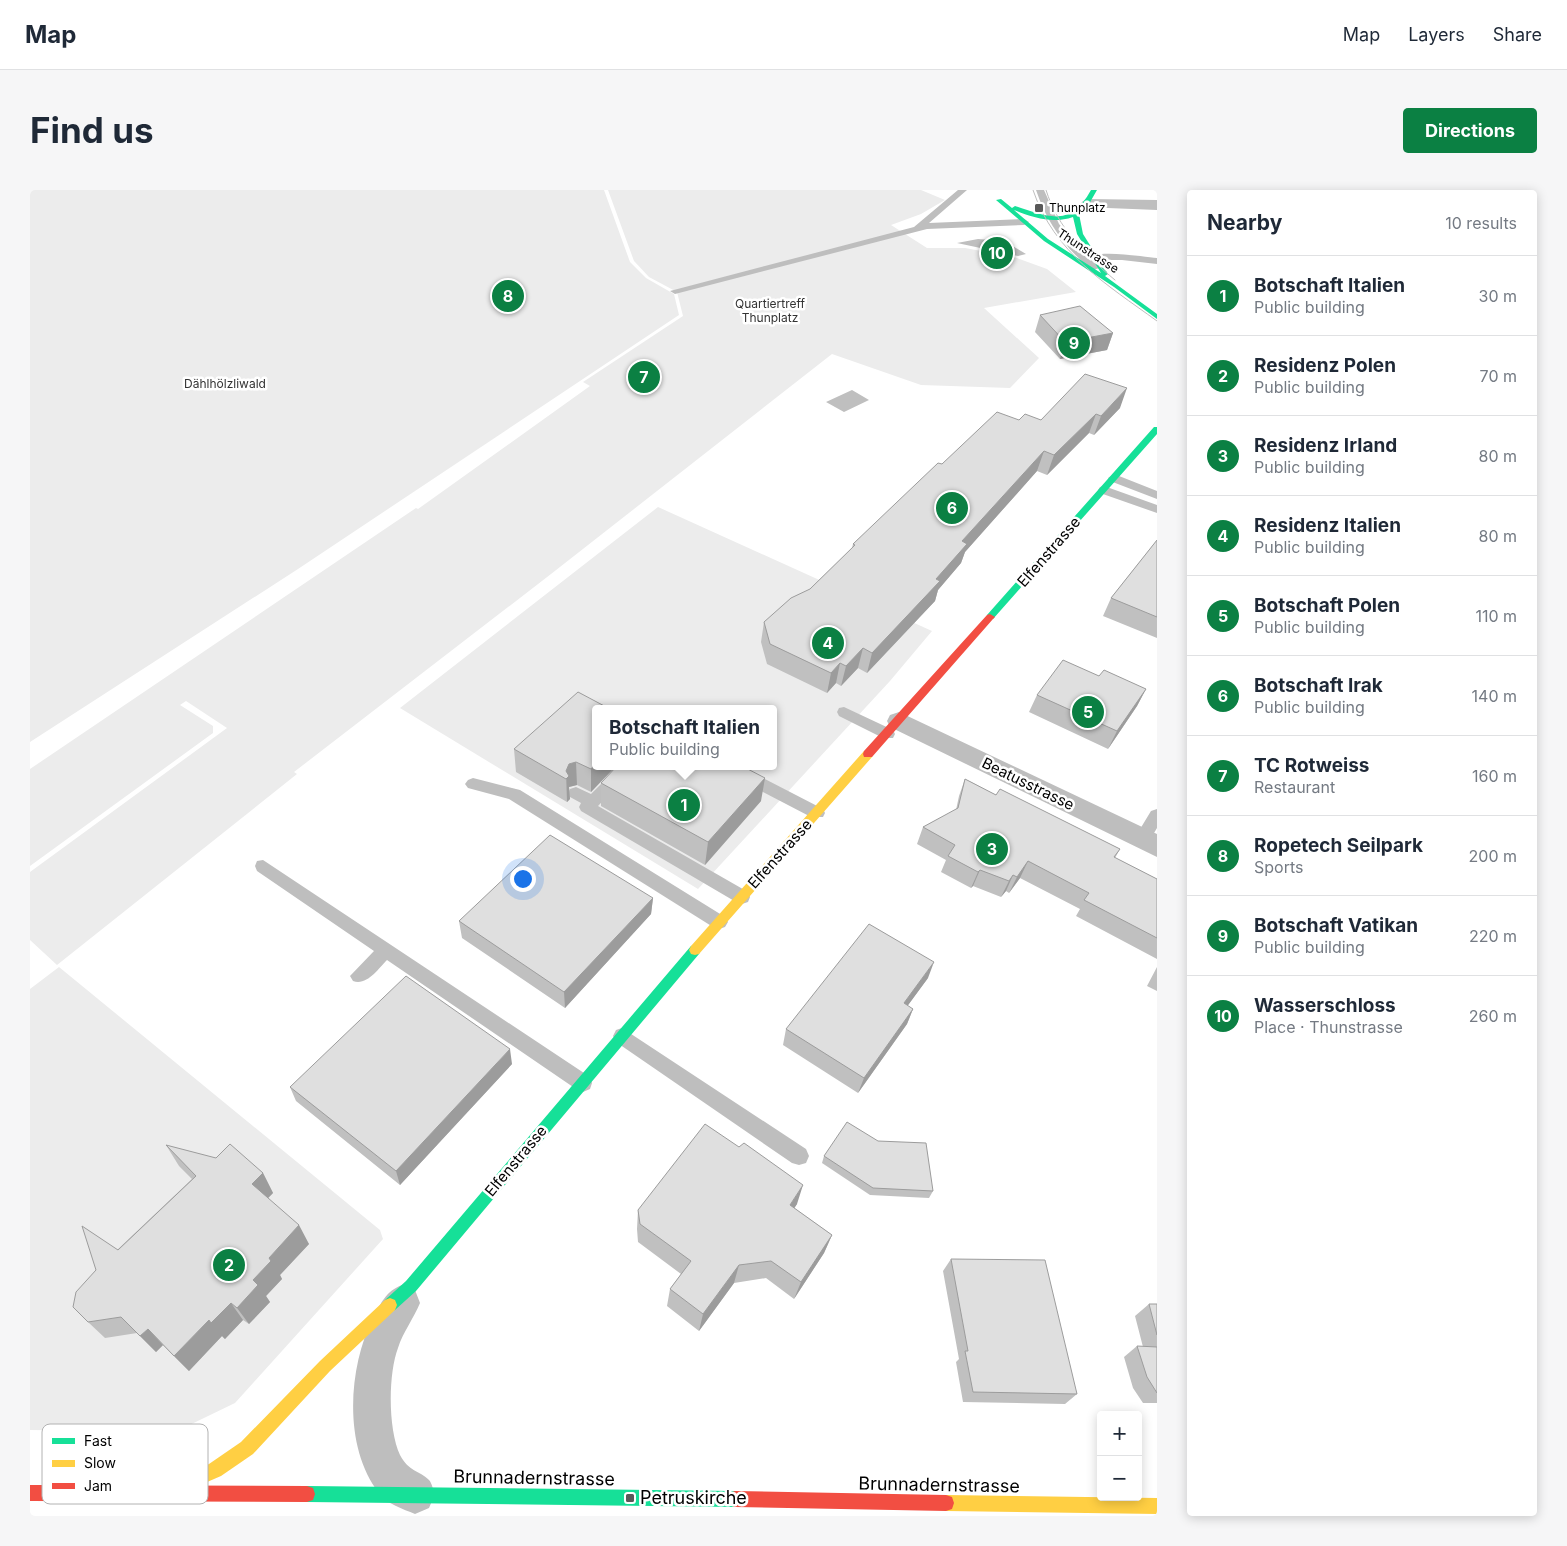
<!DOCTYPE html>
<html lang="en">
<head>
<meta charset="utf-8">
<style>
  :root { --surface:#fff; --page:#f6f6f7; --text:#1f2937; --muted:#747a83; --line:#e0e1e3; --accent:#0b8043 }
  body { margin:0; font-family:Inter,sans-serif; background:var(--page); color:var(--text) }
  .controls { position:absolute; right:15px; bottom:15px; display:grid; overflow:hidden; border-radius:5px; box-shadow:0 2px 12px #0003 }
  .controls button { width:45px; height:45px; display:grid; place-items:center; padding:0; border:0; border-bottom:1px solid var(--line); background:var(--surface); color:var(--text); font:25px sans-serif }
  .you { position:absolute; left:492px; top:688px; width:18px; height:18px; margin:-12px; border:4px solid #fff; border-radius:50%; background:#1a73e8; box-shadow:0 0 0 8px #1a73e833 }
  .badge { display:grid; place-items:center; width:32px; height:32px; border-radius:50%; background:var(--accent); color:#fff; font-size:16px; font-weight:700 }
  .pin { position:absolute; translate:-50% -50%; border:2px solid #fff; box-shadow:0 1px 5px #0006 }
  .popup { position:absolute; left:562px; top:515px; width:185px; height:65px; box-sizing:border-box; display:grid; place-content:center; border-radius:5px; background:var(--surface); filter:drop-shadow(0 1px 4px #0005); font-size:16px; white-space:nowrap; color:var(--muted) }
  .popup b { font-size:19px; color:var(--text) }
  .popup::after { content:''; position:absolute; left:50%; top:100%; margin-left:-10px; border:10px solid transparent; border-top-color:var(--surface) }
  .list { margin:0; padding:0; list-style:none }
  h2 { display:flex; justify-content:space-between; align-items:center; height:65px; margin:0; padding:0 20px; font-size:21px }
  h2 small { font-size:16px; font-weight:400; color:var(--muted) }
  .list li { display:grid; grid-template-columns:32px 1fr auto; gap:15px; align-items:center; box-sizing:border-box; height:80px; padding:0 20px; border-top:1px solid var(--line) }
  .list b { display:block; font-size:19px; white-space:nowrap }
  .list p { margin:0; font-size:16px; white-space:nowrap; color:var(--muted) }
  .list em { font-size:16px; font-style:normal; color:var(--muted) }
  .map { position:relative; flex:none; width:1127px; height:1326px; overflow:hidden; border-radius:5px }
  header { display:flex; align-items:center; gap:30px; box-sizing:border-box; height:70px; padding:0 25px; background:var(--surface); border-bottom:1px solid var(--line) }
  header strong { font-size:24px }
  nav { display:flex; gap:28px; margin-inline-start:auto; font-size:18px }
  .intro { display:flex; align-items:center; justify-content:space-between; box-sizing:border-box; height:120px; padding:0 30px }
  h1 { margin:0; font-size:35px }
  .button { padding:12px 22px; border-radius:5px; background:var(--accent); color:#fff; font-size:18px; font-weight:700 }
  main { display:flex; gap:30px; padding:0 30px }
  aside { flex:1; background:var(--surface); border-radius:5px; box-shadow:0 2px 12px #0003 }
  .map>svg:first-child { display:block }
</style>
</head>
<body>
<header>
<strong>Map</strong>
<nav><a>Map</a><a>Layers</a><a>Share</a></nav>
</header>
<div class="intro"><h1>Find us</h1><a class="button">Directions</a></div>
<main>
<div class="map">
<svg width="1127" height="1326" viewBox="0 0 1127 1326">
  <rect width="100%" height="100%" fill="#fff"/>
  <path fill="#ececec" fill-rule="evenodd" d="M 0,0 L 574,0 L 600,72 L 616,88 L 644,104 L 649,125 L 268,379 L 0,552 Z
    M 578,0 L 891,0 L 915,10 L 891,24 L 861,35 L 897,58 L 935,58 L 984,67 L 1017,79 L 1046,102 L 954,118 L 1009,168 L 980,198 L 891,195 L 802,164 L 521,384 L 264,582 L 267,584 L 27,775 L 0,750 L 0,682 L 197,538 L 156,511 L 150,515 L 183,536 L 183,543 L 0,676 L 0,579 L 386,318 L 388,319 L 560,196 L 553,192 L 653,126 L 647,102 L 619,87 L 604,71 Z
    M 628,317 L 902,441 L 860,491 L 668,699 L 370,518 ZM 565,519 L 743,519 L 743,576 L 565,576 Z
    M 29,777 L 350,1040 L 353,1049 L 205,1213 L 145,1242 L 0,1240 L 0,799 Z"/>
  <path fill="#bfbfbf" d="M 948,49 L 974,51 L 996,64 L 988,66 L 927,53 Z
    M 822,200 L 839,210 L 814,222 L 796,212 Z"/>
  <g fill="none" stroke-linecap="round" stroke-linejoin="round">
    <path fill="#bebebe" fill-rule="evenodd" d="M 928,0 L 937,0 L 899,33 L 994,29 L 999,32 L 994,35 L 897,39 L 645,104 L 640,101 L 884,37 Z
      M 1006,0 L 1014,0 L 1029,34 L 1060,68 C 1067,59 1114,67 1127,68 L 1127,74 L 1092,70 L 1062,70 L 1070,78 L 1062,80 C 1035,58 1017,33 1006,0 Z
      M 1084,284 L 1127,301 L 1127,309 L 1080,291 L 1078,288 Z
      M 1074,296 L 1127,315 L 1127,323 L 1070,303 L 1068,300 L 1070,297 Z
      M 814,517 L 863,540 L 865,544 L 863,548 L 853,548 L 809,526 L 807,522 L 809,518 Z
      M 589,576 L 606,576 L 568,616 L 718,702 L 720,707 L 718,712 L 712,714 L 706,712 L 551,621 L 549,617 L 551,613 L 540,607 L 538,603 L 540,599 L 546,597 L 561,604 Z
      M 689,576 L 710,576 L 793,619 L 795,623 L 793,627 L 781,627 L 691,580 Z
      M 443,588 L 490,600 L 695,727 L 698,732 L 695,737 L 689,739 L 683,737 L 479,609 L 438,598 L 435,594 L 438,590 Z
      M 1127,619 L 1127,638 L 1118,653 L 1112,655 L 1106,653 L 1104,649 L 1121,621 Z
      M 233,670 L 560,887 L 562,893 L 560,899 L 553,902 L 546,899 L 357,770 C 348,779 337,796 323,791 L 320,786 L 344,761 L 227,681 L 225,676 L 227,671 Z
      M 592,838 L 776,959 L 779,966 L 776,973 L 769,975 L 762,973 L 586,852 L 583,846 L 586,840 Z"/>
    <path fill="#bebebe" fill-rule="evenodd" d="M 1058,9 L 1127,10 L 1127,20 L 1053,17 L 1050,14 L 1053,11 Z
      M 869,522 L 1127,644 L 1127,667 L 860,537 L 857,531 L 860,525 Z
      M 372,1095 L 385,1100 L 390,1113 C 384,1128 373,1142 368,1158 C 358,1184 358,1240 370,1265 C 379,1282 389,1280 399,1290 C 402,1293 403,1300 405,1304 L 399,1318 L 385,1324 C 373,1319 357,1314 349,1303 C 313,1257 318,1178 343,1128 C 352,1112 355,1102 372,1095 Z"/>
    <path fill="#16e098" fill-rule="evenodd" d="M 1061,0 L 1067,0 L 1059,14 L 1049,24 L 1053,44 L 1078,84 L 1075,86 L 1127,124 L 1127,129 L 1084,97 L 1014,51 L 966,10 L 971,9 L 982,18 L 985,16 C 1019,27 1040,38 1061,0 ZM 984,20 C 1004,28 1023,34 1043,27 L 1047,44 L 1071,83 L 1018,49 Z
      M 1124,237 L 1127,237 L 1127,244 L 963,429 L 957,429 L 957,425 Z
      M 665,755 L 669,756 L 671,760 L 669,764 L 386,1101 L 365,1120 L 360,1122 L 355,1120 L 353,1115 L 355,1110 L 376,1091 L 661,756 Z
      M 277,1296 L 705,1301 L 711,1303 L 713,1309 L 711,1315 L 705,1317 L 277,1312 L 271,1310 L 269,1304 L 271,1298 Z"/>
    <path fill="#ffcf43" fill-rule="evenodd" d="M 838,560 L 843,564 L 842,567 L 669,764 L 665,765 L 661,764 L 659,760 L 661,756 L 834,561 Z
      M 360,1108 L 365,1110 L 367,1115 L 365,1120 L 300,1181 L 223,1264 L 191,1286 L 131,1312 L 125,1310 L 123,1304 L 125,1298 L 179,1274 L 211,1252 L 290,1171 L 355,1110 Z
      M 916,1305 L 1127,1308 L 1127,1324 L 916,1321 L 910,1319 L 908,1313 L 910,1307 Z"/>
    <path fill="#f24e42" fill-rule="evenodd" d="M 960,424 L 965,427 L 963,429 L 842,567 L 834,567 L 833,564 L 834,561 L 957,425 Z
      M 0,1295 L 277,1296 L 283,1298 L 285,1304 L 283,1310 L 277,1312 L 0,1311 Z
      M 705,1301 L 916,1305 L 922,1307 L 924,1313 L 922,1319 L 916,1321 L 705,1317 L 699,1315 L 697,1309 L 699,1303 Z"/>
    <path stroke="#bebebe" stroke-width="1" d="M 1003,0 C 1024,63 1076,94 1127,131
      M 1016,0 C 1028,38 1055,65 1085,90"/>
  </g>
  <path fill="#c0c0c0" d="M 1010,125 L 1083,143 L 1077,160 L 1030,169 L 1005,142 Z
    M 1090,218 L 1064,245 L 1059,243 L 1017,285 L 1007,281 L 935,362 L 931,373 L 908,400 L 905,411 L 837,483 L 828,478 L 811,496 L 806,493 L 797,503 L 737,474 L 731,452 L 734,432 L 780,399 L 822,358 L 823,354 L 912,274 L 989,230 L 1011,230 Z
    M 1127,350 L 1127,448 L 1073,426 L 1081,408 Z
    M 1069,486 L 1116,499 L 1107,516 L 1078,559 L 999,522 L 1007,505 Z
    M 484,559 L 586,576 L 561,602 L 547,595 L 539,597 L 540,609 L 537,612 L 486,582 Z
    M 935,589 L 966,605 L 1090,659 L 1085,668 L 1127,689 L 1127,769 L 1046,726 L 1050,719 L 990,688 L 979,703 L 976,701 L 971,707 L 943,696 L 941,698 L 911,682 L 916,670 L 887,654 L 893,637 L 926,620 L 929,606 Z
    M 571,593 L 731,611 L 675,675 L 571,616 Z
    M 623,708 L 621,724 L 535,818 L 432,748 L 429,731 Z
    M 1127,777 L 1127,801 L 1117,796 Z
    M 898,788 L 877,816 L 883,819 L 877,834 L 828,903 L 753,855 L 756,839 Z
    M 482,874 L 370,995 L 266,911 L 260,897 Z
    M 136,955 L 233,983 L 243,1003 L 238,1008 L 279,1054 L 250,1085 L 252,1089 L 236,1106 L 240,1112 L 219,1134 L 213,1130 L 195,1149 L 192,1146 L 159,1181 L 133,1155 L 126,1162 L 107,1143 L 75,1148 L 58,1132 L 66,1080 L 162,989 L 149,976 Z
    M 794,966 L 903,1001 L 899,1008 L 840,1005 L 792,973 Z
    M 767,1014 L 764,1018 L 802,1045 L 794,1063 L 764,1109 L 736,1088 L 704,1093 L 669,1141 L 637,1116 L 640,1099 L 651,1084 L 608,1052 L 607,1039 L 608,1020 Z
    M 921,1069 L 1047,1204 L 1035,1214 L 933,1212 L 926,1172 L 929,1169 L 913,1081 Z
    M 1119,1114 L 1127,1114 L 1127,1213 L 1113,1213 L 1103,1198 L 1094,1167 L 1107,1156 L 1113,1157 L 1105,1126 Z"/>
  <path fill="#9c9c9c" d="M 1083,143 L 1077,160 L 1030,169 L 1035,152 Z
    M 1097,198 L 1090,218 L 1064,245 L 1071,226 Z
    M 1066,224 L 1059,243 L 1017,285 L 1024,265 Z
    M 1014,261 L 1007,281 L 935,362 L 931,373 L 908,400 L 905,411 L 837,483 L 842,463 L 906,389 L 932,351 Z
    M 833,458 L 828,478 L 811,496 L 816,476 Z
    M 810,473 L 806,493 L 797,503 L 801,483 Z
    M 1116,499 L 1107,516 L 1078,559 L 1087,541 Z
    M 546,572 L 547,595 L 539,597 L 540,609 L 537,612 L 536,581 L 539,574 Z
    M 565,574 L 565,576 L 586,576 L 561,602 L 561,579 Z
    M 735,588 L 731,611 L 675,675 L 678,652 Z
    M 998,671 L 990,688 L 979,703 L 987,687 Z
    M 950,680 L 943,696 L 941,698 L 948,682 Z
    M 983,685 L 976,701 L 971,707 L 979,691 Z
    M 623,708 L 621,724 L 535,818 L 534,802 Z
    M 904,772 L 898,788 L 868,829 L 874,813 Z
    M 883,819 L 877,834 L 828,903 L 834,888 Z
    M 480,859 L 482,874 L 370,995 L 366,981 Z
    M 233,983 L 243,1003 L 233,1013 L 222,994 Z
    M 773,995 L 767,1014 L 754,1034 L 760,1015 Z
    M 269,1035 L 279,1054 L 250,1085 L 252,1089 L 236,1106 L 240,1112 L 219,1134 L 207,1118 L 223,1090 L 239,1068 Z
    M 802,1045 L 794,1063 L 764,1109 L 771,1092 Z
    M 709,1075 L 704,1093 L 669,1141 L 673,1124 Z
    M 201,1113 L 213,1130 L 195,1149 L 192,1146 L 159,1181 L 144,1166 L 179,1130 Z
    M 118,1139 L 133,1155 L 126,1162 L 110,1146 Z"/>
  <path fill="#dfdfdf" stroke="#9c9c9c" d="M 1050,116 L 1083,143 L 1035,152 L 1010,125 Z
    M 1055,184 L 1097,198 L 1071,226 L 1066,224 L 1024,265 L 1014,261 L 932,351 L 937,354 L 906,389 L 910,391 L 842,463 L 833,458 L 816,476 L 810,473 L 801,483 L 740,454 L 734,432 L 761,408 L 780,399 L 825,355 L 823,354 L 908,273 L 912,274 L 967,222 L 989,230 L 995,224 L 1011,230 Z
    M 1127,350 L 1127,427 L 1081,408 Z
    M 1033,470 L 1069,486 L 1074,480 L 1116,499 L 1087,541 L 1007,505 Z
    M 548,502 L 580,519 L 565,519 L 565,574 L 561,579 L 546,572 L 539,574 L 536,581 L 539,586 L 536,589 L 484,559 Z
    M 587,576 L 712,576 L 735,588 L 678,652 L 571,593 Z
    M 935,589 L 966,605 L 970,599 L 1090,659 L 1084,667 L 1127,689 L 1127,748 L 1054,710 L 1059,703 L 998,671 L 987,687 L 983,685 L 979,691 L 950,680 L 948,682 L 918,666 L 925,655 L 893,637 L 928,618 Z
    M 520,645 L 623,708 L 534,802 L 429,731 Z
    M 839,734 L 904,772 L 874,813 L 883,819 L 834,888 L 756,839 Z
    M 376,786 L 480,859 L 366,981 L 260,897 Z
    M 817,932 L 848,951 L 896,953 L 903,1001 L 843,998 L 794,966 Z
    M 675,934 L 709,957 L 714,953 L 773,995 L 760,1015 L 802,1045 L 771,1092 L 741,1071 L 709,1075 L 673,1124 L 640,1099 L 661,1071 L 610,1034 L 608,1020 Z
    M 200,954 L 233,983 L 222,994 L 269,1035 L 239,1068 L 241,1071 L 223,1090 L 228,1095 L 207,1118 L 201,1113 L 181,1133 L 179,1130 L 144,1166 L 118,1139 L 110,1146 L 91,1127 L 58,1132 L 43,1117 L 46,1102 L 66,1080 L 52,1036 L 88,1060 L 166,986 L 136,955 L 186,968 Z
    M 921,1069 L 1015,1070 L 1047,1204 L 943,1202 L 935,1161 L 938,1161 Z
    M 1119,1114 L 1127,1114 L 1127,1145 Z
    M 1107,1156 L 1127,1157 L 1127,1203 L 1117,1187 Z"/>
  <g fill="#595959" stroke="#fff" stroke-width="2">
    <rect x="1004" y="13" width="10" height="10" rx="2.5"/>
    <rect x="595" y="1303" width="10" height="10" rx="2.5"/>
  </g>
  <g text-anchor="middle" stroke-width="5" stroke-linejoin="round" paint-order="stroke">
    <g font-size="12" fill="#000" stroke="#fff" text-anchor="start">
      <text x="1019" y="22">Thunplatz</text>
    </g>
    <g font-size="12" fill="#000" stroke="#fff">
      <text transform="translate(1058 61) rotate(33)" y="4">Thunstrasse</text>
    </g>
    <g font-size="12" fill="#333" stroke="#fff">
      <text x="740" y="118">Quartiertreff<tspan x="740" dy="14">Thunplatz</tspan></text>
      <text x="195" y="198">Dählhölzliwald</text>
    </g>
    <g font-size="15" fill="#000" stroke="#fff">
      <text transform="translate(1019 362) rotate(-49)" y="5">Elfenstrasse</text>
      <text transform="translate(998 594) rotate(26)" y="5">Beatusstrasse</text>
      <text transform="translate(750 664) rotate(-48)" y="5">Elfenstrasse</text>
      <text transform="translate(486 971) rotate(-50)" y="5">Elfenstrasse</text>
    </g>
    <g font-size="18" fill="#000" stroke="#fff">
      <text transform="translate(504 1288) rotate(1)" y="6">Brunnadernstrasse</text>
      <text transform="translate(909 1295) rotate(1)" y="6">Brunnadernstrasse</text>
    </g>
    <g font-size="18" fill="#000" stroke="#fff" text-anchor="start">
      <text x="610" y="1314">Petruskirche</text>
    </g>
  </g>
  <rect x="12" y="1234" width="166" height="80" rx="8" fill="#fff" stroke="#b2b2b2" stroke-width="1"/>
  <rect x="22" y="1248" width="23" height="6" fill="#16e098"/>
  <rect x="22" y="1270" width="23" height="7" fill="#ffcf43"/>
  <rect x="22" y="1293" width="23" height="6" fill="#f24e42"/>
  <g font-size="14" fill="#000">
    <text x="54" y="1256">Fast</text>
    <text x="54" y="1278">Slow</text>
    <text x="54" y="1301">Jam</text>
  </g>
</svg>
<div class="controls">
<button>+</button>
<button>−</button>
</div>
<div class="you"></div>
<div class="pin badge" style="left:654px;top:615px">1</div>
<div class="popup"><b>Botschaft Italien</b>Public building</div>
<div class="pin badge" style="left:199px;top:1075px">2</div>
<div class="pin badge" style="left:962px;top:659px">3</div>
<div class="pin badge" style="left:798px;top:453px">4</div>
<div class="pin badge" style="left:1058px;top:522px">5</div>
<div class="pin badge" style="left:922px;top:318px">6</div>
<div class="pin badge" style="left:614px;top:187px">7</div>
<div class="pin badge" style="left:478px;top:106px">8</div>
<div class="pin badge" style="left:1044px;top:153px">9</div>
<div class="pin badge" style="left:967px;top:63px">10</div>
</div>
<aside>
<h2>Nearby<small>10 results</small></h2>
<ul class="list">
<li><span class="badge">1</span><div><b>Botschaft Italien</b><p>Public building</p></div><em>30 m</em></li>
<li><span class="badge">2</span><div><b>Residenz Polen</b><p>Public building</p></div><em>70 m</em></li>
<li><span class="badge">3</span><div><b>Residenz Irland</b><p>Public building</p></div><em>80 m</em></li>
<li><span class="badge">4</span><div><b>Residenz Italien</b><p>Public building</p></div><em>80 m</em></li>
<li><span class="badge">5</span><div><b>Botschaft Polen</b><p>Public building</p></div><em>110 m</em></li>
<li><span class="badge">6</span><div><b>Botschaft Irak</b><p>Public building</p></div><em>140 m</em></li>
<li><span class="badge">7</span><div><b>TC Rotweiss</b><p>Restaurant</p></div><em>160 m</em></li>
<li><span class="badge">8</span><div><b>Ropetech Seilpark</b><p>Sports</p></div><em>200 m</em></li>
<li><span class="badge">9</span><div><b>Botschaft Vatikan</b><p>Public building</p></div><em>220 m</em></li>
<li><span class="badge">10</span><div><b>Wasserschloss</b><p>Place · Thunstrasse</p></div><em>260 m</em></li>
</ul>
</aside>
</main>
</body>
</html>
